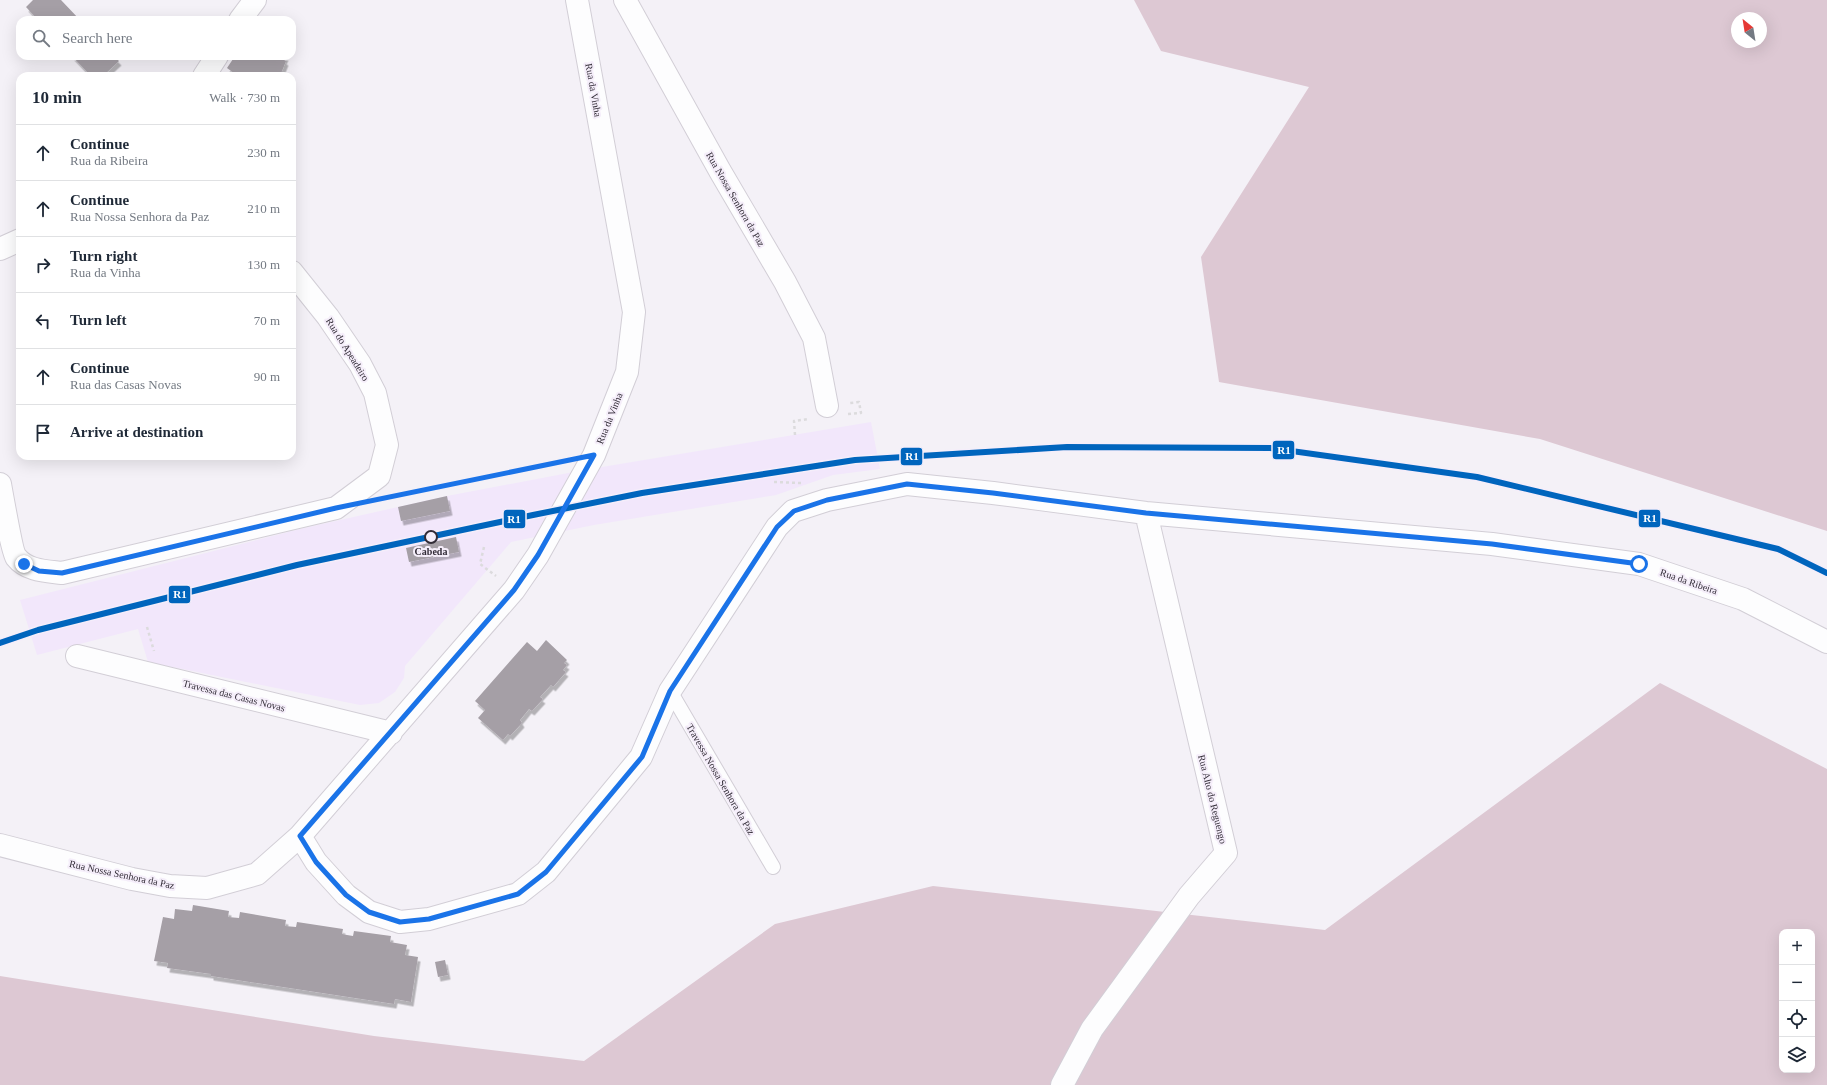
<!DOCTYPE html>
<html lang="en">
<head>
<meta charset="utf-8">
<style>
  :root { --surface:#fff; --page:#f6f6f7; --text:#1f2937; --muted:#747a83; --line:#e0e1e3 }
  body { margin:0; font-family:Georgia,serif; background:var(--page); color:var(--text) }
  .controls { position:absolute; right:12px; bottom:12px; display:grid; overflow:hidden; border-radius:8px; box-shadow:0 4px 16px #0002 }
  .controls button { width:36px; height:36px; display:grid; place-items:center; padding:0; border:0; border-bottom:1px solid var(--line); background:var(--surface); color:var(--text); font:20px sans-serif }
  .compass { position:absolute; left:1731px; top:12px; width:36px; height:36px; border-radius:50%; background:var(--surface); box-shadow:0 4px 16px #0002; rotate:330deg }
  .stop { position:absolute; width:12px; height:12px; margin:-9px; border:3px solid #1a73e8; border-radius:50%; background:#fff }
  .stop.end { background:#1a73e8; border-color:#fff; box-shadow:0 1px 4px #0008 }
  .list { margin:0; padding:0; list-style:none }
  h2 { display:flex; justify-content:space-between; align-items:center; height:52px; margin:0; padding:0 16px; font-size:17px }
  h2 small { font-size:13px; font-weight:400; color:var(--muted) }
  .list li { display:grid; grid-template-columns:26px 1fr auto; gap:12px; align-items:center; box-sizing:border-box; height:56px; padding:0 16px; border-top:1px solid var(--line) }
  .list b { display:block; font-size:15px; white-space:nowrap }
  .list p { margin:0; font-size:13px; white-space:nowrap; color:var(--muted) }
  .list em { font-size:13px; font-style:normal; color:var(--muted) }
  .icon { flex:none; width:22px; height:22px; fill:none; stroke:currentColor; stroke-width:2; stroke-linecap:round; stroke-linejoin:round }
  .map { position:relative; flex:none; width:1827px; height:1085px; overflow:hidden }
  .search { position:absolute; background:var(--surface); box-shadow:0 4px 16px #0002; left:16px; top:16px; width:280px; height:44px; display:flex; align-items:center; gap:10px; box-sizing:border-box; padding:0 14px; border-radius:12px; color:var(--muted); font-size:15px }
  .panel { position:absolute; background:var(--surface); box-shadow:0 4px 16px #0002; left:16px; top:72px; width:280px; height:388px; border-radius:12px }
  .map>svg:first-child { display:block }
</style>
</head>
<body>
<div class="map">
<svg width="1827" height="1085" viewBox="0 0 1827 1085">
  <defs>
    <filter id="shadow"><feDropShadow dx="2.5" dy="4.5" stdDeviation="0" flood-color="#0004"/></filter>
  </defs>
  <rect width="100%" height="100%" fill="#f4f1f7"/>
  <path fill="#f2e7fb" d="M 871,422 L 880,469 L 833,475 L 776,495 L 594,525 L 511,542 L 405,666 L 404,678 L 395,692 L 379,703 L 360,705 L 148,662 L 138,629 L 37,655 L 20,600 L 300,529 L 447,496 L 584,470 Z"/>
  <path fill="#ddc8d3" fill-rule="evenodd" d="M 1134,0 L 1827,0 L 1827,531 L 1540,439 L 1219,382 L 1201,257 L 1309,87 L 1161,51 ZM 1737,18 L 1761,18 L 1761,42 L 1737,42 Z
    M 1660,683 L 1827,769 L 1827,1085 L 0,1085 L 0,976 L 374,1036 L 584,1061 L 775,924 L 933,886 L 1325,930 ZM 1782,932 L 1812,932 L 1812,1070 L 1782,1070 Z"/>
  <path fill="#a59fa6" filter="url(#shadow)" d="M 33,0 L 61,0 L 80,20 L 38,20 L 26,7 Z
    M 72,56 L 114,56 L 119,61 L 103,76 L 91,76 Z
    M 235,56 L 286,56 L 284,60 L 286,61 L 280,76 L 238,76 L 227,68 Z
    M 447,496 L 450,511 L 401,521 L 398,507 Z
    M 456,537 L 459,552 L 409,562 L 406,548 Z
    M 546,640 L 567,660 L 564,663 L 567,665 L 563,670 L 566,672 L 553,687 L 551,685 L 540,697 L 543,699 L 532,711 L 529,709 L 525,714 L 520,720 L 522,723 L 510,736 L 508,734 L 503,740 L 478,718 L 485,710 L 475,701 L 527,642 L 537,651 Z
    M 193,905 L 229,911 L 228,917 L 239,918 L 240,912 L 286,920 L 285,926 L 296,927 L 297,922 L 343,929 L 342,934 L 347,935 L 353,936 L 354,931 L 391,936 L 390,942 L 407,945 L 405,955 L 418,957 L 411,1002 L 395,999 L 394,1004 L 211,976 L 211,974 L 167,968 L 168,963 L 154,961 L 163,917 L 174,919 L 175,909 L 192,911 Z
    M 445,960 L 448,975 L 438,977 L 435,962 Z"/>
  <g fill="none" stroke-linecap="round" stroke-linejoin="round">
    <defs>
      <path id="lane" d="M 670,691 L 773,867"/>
      <path id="street" d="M 625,0 L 720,171 L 785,282 L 814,338 L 827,406
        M 240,20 L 255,0
        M 204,76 L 217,56
        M 0,249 L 20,240
        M 0,484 C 2,495 12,552 16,557 C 27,571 46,571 62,573 L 336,508 L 379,476 L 387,445 L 375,393 L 360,364 L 328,317 L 292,272
        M 77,656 L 391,733
        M 300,836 L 514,590 L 538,555 L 594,455 L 627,372 L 634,312 L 577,0
        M 0,845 L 132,879 L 170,886 L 207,888 L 257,874 L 300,836 L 316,862 L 346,895 L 369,912 L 400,922 L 429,919 L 518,894 L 546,872 L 641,757 L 670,691 L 777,527 L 793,511 L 827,500 L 907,484 L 993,493 L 1146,513 L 1492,544 L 1639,564 L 1743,599 L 1827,642
        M 1062,1085 L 1092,1029 L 1189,896 L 1226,853 L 1146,513"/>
    </defs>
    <use href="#lane" stroke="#d2ced6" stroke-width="16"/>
    <use href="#street" stroke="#d2ced6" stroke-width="24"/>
    <path stroke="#dcdbdd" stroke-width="2.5" stroke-dasharray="3 3" stroke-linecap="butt" d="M 848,414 L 861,413 L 859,402 L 850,403
      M 795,435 L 794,421 L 809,419
      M 774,482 L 801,483
      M 393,496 L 564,461
      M 484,547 L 480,564 L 496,576
      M 147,627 L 154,651"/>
    <use href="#lane" stroke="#fdfdfe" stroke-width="14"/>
    <use href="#street" stroke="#fdfdfe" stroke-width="22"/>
    <defs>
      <path id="rail-1" d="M 0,643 L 38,630 L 297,565 L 533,515 L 642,493 L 855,460 L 1067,447 L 1270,448 L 1477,477 L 1778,549 L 1827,573"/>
    </defs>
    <use href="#rail-1" stroke="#f5eefa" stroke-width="9"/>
    <use href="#rail-1" stroke="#0065bd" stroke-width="6"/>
  </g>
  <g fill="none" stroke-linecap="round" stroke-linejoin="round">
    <path stroke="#1a73e8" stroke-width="5" d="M 24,564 L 39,571 L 62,573 L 336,508 L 594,455 L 538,555 L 514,590 L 300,836 L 316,862 L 346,895 L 369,912 L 400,922 L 429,919 L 518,894 L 546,872 L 642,757 L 670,691 L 777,527 L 794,511 L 827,500 L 907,484 L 993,493 L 1146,513 L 1492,544 L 1639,564"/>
  </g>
  <circle fill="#f5eefa" stroke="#322c37" stroke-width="2" cx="431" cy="537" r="6"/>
  <g text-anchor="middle" stroke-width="4" stroke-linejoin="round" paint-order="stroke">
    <g font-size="10" fill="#322c37" stroke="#f5eefa">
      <text transform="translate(594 90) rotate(80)" y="4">Rua da Vinha</text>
      <text transform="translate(736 199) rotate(60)" y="4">Rua Nossa Senhora da Paz</text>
      <text transform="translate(348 349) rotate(58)" y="4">Rua do Apeadeiro</text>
      <text transform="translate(609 418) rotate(-68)" y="4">Rua da Vinha</text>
      <text transform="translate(1689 581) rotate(19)" y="4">Rua da Ribeira</text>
      <text transform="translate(234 695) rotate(14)" y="4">Travessa das Casas Novas</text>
      <text transform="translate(721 779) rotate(60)" y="4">Travessa Nossa Senhora da Paz</text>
      <text transform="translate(1213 799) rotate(76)" y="4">Rua Alto do Reguengo</text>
      <text transform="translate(122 874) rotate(12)" y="4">Rua Nossa Senhora da Paz</text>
    </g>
    <g font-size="10" font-weight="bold" fill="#322c37" stroke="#f5eefa">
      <text x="431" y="555">Cabeda</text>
    </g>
  </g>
  <g stroke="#f5eefa" stroke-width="1.5">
    <rect x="1272" y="440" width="23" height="20" rx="4" fill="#0065bd"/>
    <rect x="900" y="447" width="23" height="19" rx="4" fill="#0065bd"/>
    <rect x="1638" y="509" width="23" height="19" rx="4" fill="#0065bd"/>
    <rect x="503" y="509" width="23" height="20" rx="4" fill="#0065bd"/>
    <rect x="168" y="585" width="23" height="19" rx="4" fill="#0065bd"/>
  </g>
  <g font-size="11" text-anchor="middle" font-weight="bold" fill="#fff">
    <text x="1284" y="454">R1</text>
    <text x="912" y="460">R1</text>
    <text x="1650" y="522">R1</text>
    <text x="514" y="523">R1</text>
    <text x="180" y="598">R1</text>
  </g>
</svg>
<div class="controls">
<button>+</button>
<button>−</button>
<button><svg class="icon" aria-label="locate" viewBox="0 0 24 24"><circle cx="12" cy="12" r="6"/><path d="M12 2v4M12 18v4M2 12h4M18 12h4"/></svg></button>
<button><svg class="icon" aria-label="layers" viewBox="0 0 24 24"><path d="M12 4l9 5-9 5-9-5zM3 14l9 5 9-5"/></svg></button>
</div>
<svg class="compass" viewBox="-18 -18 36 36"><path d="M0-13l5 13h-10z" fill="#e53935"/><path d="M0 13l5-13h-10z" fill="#747a83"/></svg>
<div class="stop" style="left:1639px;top:564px"></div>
<div class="stop end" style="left:24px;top:564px"></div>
<div class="search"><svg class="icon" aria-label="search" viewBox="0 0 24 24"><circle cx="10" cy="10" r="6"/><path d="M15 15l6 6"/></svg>Search here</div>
<section class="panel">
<h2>10 min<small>Walk · 730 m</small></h2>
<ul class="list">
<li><svg class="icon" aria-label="ahead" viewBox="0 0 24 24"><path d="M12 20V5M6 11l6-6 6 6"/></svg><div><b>Continue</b><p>Rua da Ribeira</p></div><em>230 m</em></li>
<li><svg class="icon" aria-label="ahead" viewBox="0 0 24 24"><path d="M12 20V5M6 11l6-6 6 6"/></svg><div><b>Continue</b><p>Rua Nossa Senhora da Paz</p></div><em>210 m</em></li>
<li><svg class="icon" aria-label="right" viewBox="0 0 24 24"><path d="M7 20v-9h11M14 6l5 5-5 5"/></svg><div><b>Turn right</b><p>Rua da Vinha</p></div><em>130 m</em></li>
<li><svg class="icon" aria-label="left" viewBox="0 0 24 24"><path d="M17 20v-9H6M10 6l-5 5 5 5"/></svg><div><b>Turn left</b></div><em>70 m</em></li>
<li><svg class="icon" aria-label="ahead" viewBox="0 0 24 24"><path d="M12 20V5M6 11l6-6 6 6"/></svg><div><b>Continue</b><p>Rua das Casas Novas</p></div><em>90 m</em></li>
<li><svg class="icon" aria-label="arrive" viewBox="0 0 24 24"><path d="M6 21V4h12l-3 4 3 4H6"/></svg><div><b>Arrive at destination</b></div></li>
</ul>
</section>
</div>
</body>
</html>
